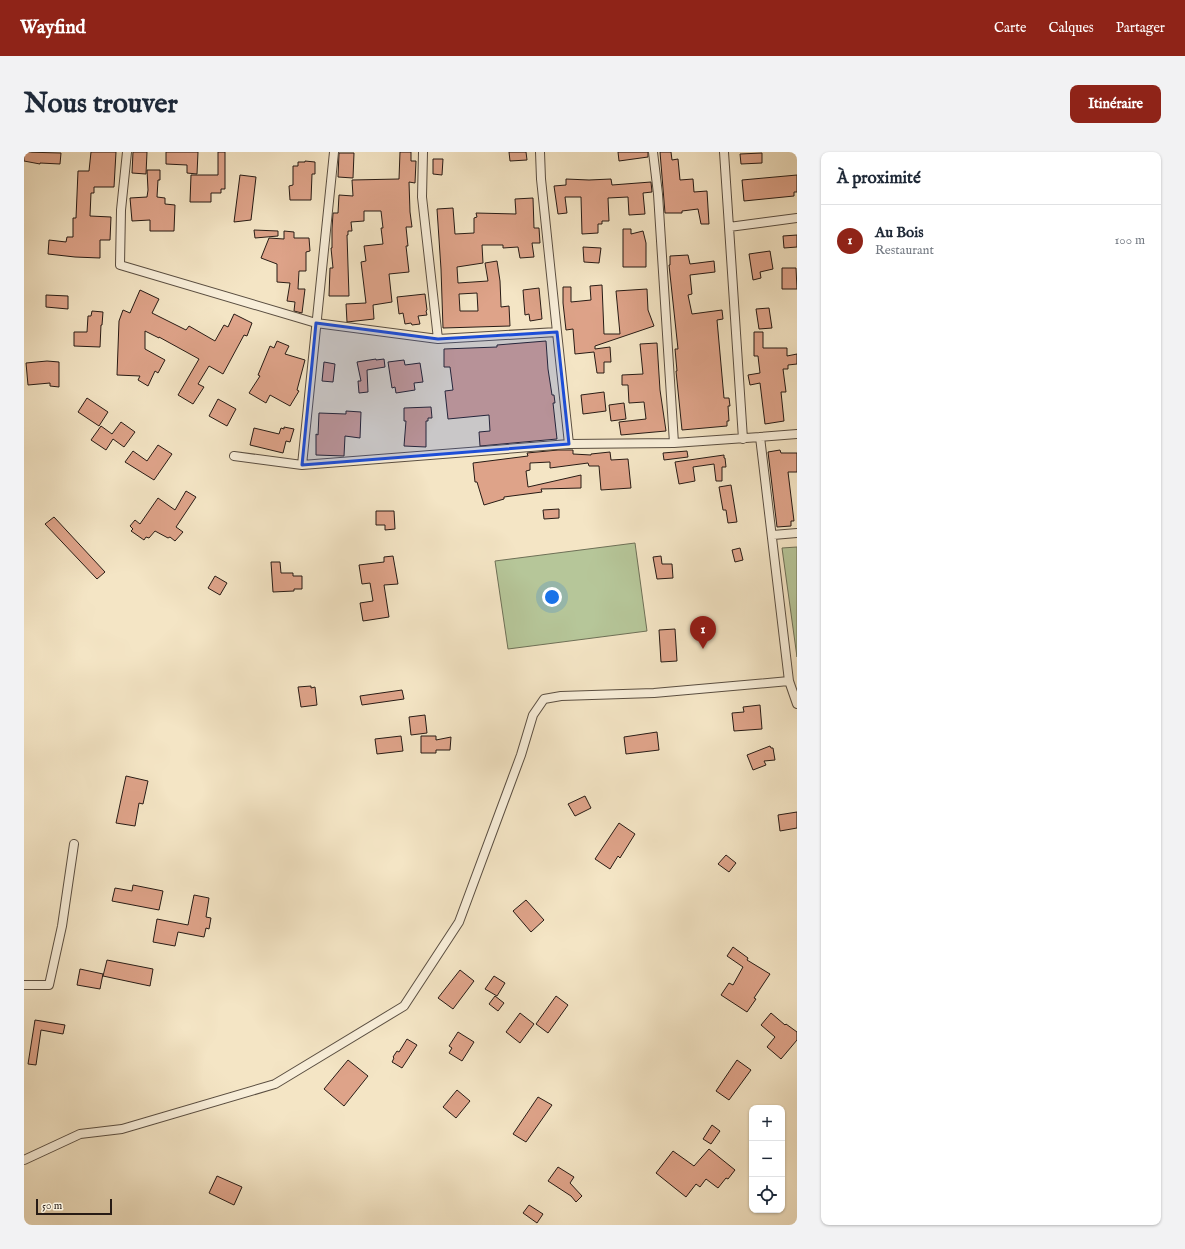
<!DOCTYPE html>
<html lang="fr">
<head>
<meta charset="utf-8">
<style>
  :root { --surface:#fff; --page:#f2f2f3; --text:#1f2937; --muted:#747a83; --line:#e0e1e3; --accent:#8f2418 }
  body { margin:0; font-family:"IM FELL English",serif; background:var(--page); color:var(--text) }
  .controls { position:absolute; right:12px; bottom:12px; display:grid; overflow:hidden; border-radius:8px; box-shadow:0 1px 3px #0004 }
  .controls button { width:36px; height:36px; display:grid; place-items:center; padding:0; border:0; border-bottom:1px solid var(--line); background:var(--surface); color:var(--text); font:20px sans-serif }
  .scale { position:absolute; left:12px; bottom:10px; width:76px; box-sizing:border-box; padding-left:4px; border:2px solid #271b15; border-top:0; font-size:11px; line-height:14px; white-space:nowrap; color:#271b15; -webkit-text-stroke:3px #f8eed9; paint-order:stroke }
  .you { position:absolute; left:528px; top:445px; width:14px; height:14px; margin:-10px; border:3px solid #fff; border-radius:50%; background:#1a73e8; box-shadow:0 0 0 6px #1a73e833 }
  .badge { display:grid; place-items:center; width:26px; height:26px; border-radius:50%; background:var(--accent); color:#fff; font-size:13px; font-weight:700 }
  .pin { position:absolute; translate:-50% -33px; filter:drop-shadow(0 1px 2px #0008) }
  .pin::after { content:''; position:absolute; top:21px; width:14px; height:12px; background:inherit; clip-path:polygon(0 0,100% 0,50% 100%) }
  .list { margin:0; padding:0; list-style:none }
  h2 { display:flex; justify-content:space-between; align-items:center; height:52px; margin:0; padding:0 16px; font-size:17px }
  h2 small { font-size:13px; font-weight:400; color:var(--muted) }
  .list li { display:grid; grid-template-columns:26px 1fr auto; gap:12px; align-items:center; box-sizing:border-box; height:72px; padding:0 16px; border-top:1px solid var(--line) }
  .list b { display:block; font-size:15px; white-space:nowrap }
  .list p { margin:0; font-size:13px; white-space:nowrap; color:var(--muted) }
  .list em { font-size:13px; font-style:normal; color:var(--muted) }
  .icon { flex:none; width:22px; height:22px; fill:none; stroke:currentColor; stroke-width:2; stroke-linecap:round; stroke-linejoin:round }
  .map { position:relative; flex:none; width:773px; height:1073px; overflow:hidden; border-radius:8px }
  header { display:flex; align-items:center; gap:24px; box-sizing:border-box; height:56px; padding:0 20px; background:var(--accent); color:#fff }
  header strong { font-size:19px }
  nav { display:flex; gap:22px; margin-inline-start:auto; font-size:14px }
  .intro { display:flex; align-items:center; justify-content:space-between; box-sizing:border-box; height:96px; padding:0 24px }
  h1 { margin:0; font-size:28px }
  .button { padding:10px 18px; border-radius:8px; background:var(--accent); color:#fff; font-size:14px; font-weight:700 }
  main { display:flex; gap:24px; padding:0 24px }
  aside { flex:1; background:var(--surface); border-radius:8px; box-shadow:0 1px 3px #0004 }
  .map>svg:first-child { display:block }
</style>
</head>
<body>
<header>
<strong>Wayfind</strong>
<nav><a>Carte</a><a>Calques</a><a>Partager</a></nav>
</header>
<div class="intro"><h1>Nous trouver</h1><a class="button">Itinéraire</a></div>
<main>
<div class="map">
<svg width="773" height="1073" viewBox="0 0 773 1073">
  <rect width="100%" height="100%" fill="#f4e5c5"/>
  <filter id="stains"><feTurbulence type="fractalNoise" baseFrequency=".005" numOctaves="4"/><feColorMatrix values="0 0 0 0 .2 0 0 0 0 .09 0 0 0 0 .02 0 0 0 .5 -.17"/></filter>
  <radialGradient id="worn" r=".72"><stop offset=".6" stop-color="#630" stop-opacity="0"/><stop offset="1" stop-color="#630" stop-opacity=".3"/></radialGradient>
  <path fill="#b6c699" stroke="#6e7057" d="M 611,391 L 623,479 L 484,497 L 471,409 Z
    M 773,395 L 773,505 L 758,396 Z"/>
  <path fill="#dea389" stroke="#271b15" fill-rule="evenodd" d="M 0,0 L 37,1 L 36,12 L 16,11 L 16,12 L 0,9 Z
    M 67,0 L 92,0 L 90,35 L 70,35 L 70,41 L 67,41 L 66,64 L 87,65 L 86,88 L 76,88 L 76,106 L 51,105 L 24,102 L 25,88 L 42,90 L 43,85 L 49,85 L 49,66 L 52,66 L 54,19 L 65,19 Z
    M 109,0 L 123,0 L 122,22 L 108,21 Z
    M 142,0 L 174,0 L 173,22 L 163,21 L 163,13 L 142,12 Z
    M 194,0 L 201,0 L 201,37 L 197,37 L 197,41 L 187,41 L 187,50 L 166,50 L 167,23 L 194,23 Z
    M 376,0 L 387,0 L 387,9 L 392,9 L 391,31 L 385,30 L 386,60 L 388,75 L 382,75 L 384,94 L 382,94 L 385,120 L 365,122 L 368,150 L 349,153 L 350,167 L 323,170 L 322,152 L 342,151 L 337,110 L 342,109 L 340,94 L 359,92 L 357,76 L 359,76 L 357,59 L 340,59 L 340,69 L 327,70 L 328,79 L 324,79 L 324,83 L 323,83 L 325,144 L 305,144 L 306,116 L 309,116 L 307,96 L 308,96 L 308,77 L 309,61 L 314,61 L 315,43 L 329,44 L 328,28 L 375,27 Z
    M 485,0 L 502,0 L 503,8 L 486,9 Z
    M 594,0 L 624,0 L 624,5 L 595,9 Z
    M 636,0 L 647,0 L 648,8 L 654,7 L 656,28 L 669,27 L 670,40 L 683,39 L 685,72 L 677,72 L 674,57 L 658,59 L 658,61 L 641,61 Z
    M 315,1 L 330,1 L 329,26 L 314,25 Z
    M 738,1 L 738,11 L 717,12 L 716,2 Z
    M 409,7 L 419,7 L 418,23 L 409,22 Z
    M 281,9 L 291,10 L 291,22 L 288,22 L 287,48 L 266,48 L 265,34 L 269,33 L 269,14 L 274,14 L 274,10 L 281,10 Z
    M 123,18 L 136,18 L 136,28 L 134,28 L 133,45 L 141,46 L 141,52 L 151,53 L 150,79 L 126,79 L 126,68 L 108,69 L 106,46 L 123,45 L 124,38 Z
    M 216,23 L 232,25 L 227,68 L 210,70 Z
    M 773,23 L 773,40 L 770,40 L 770,44 L 720,49 L 718,28 Z
    M 542,27 L 565,28 L 587,27 L 588,33 L 627,30 L 628,40 L 619,41 L 621,62 L 605,63 L 604,45 L 584,46 L 585,69 L 578,69 L 578,72 L 574,72 L 574,81 L 558,82 L 557,45 L 541,45 L 543,61 L 534,62 L 530,34 L 542,33 Z
    M 509,46 L 510,76 L 515,76 L 516,91 L 508,91 L 510,105 L 496,106 L 494,95 L 479,96 L 479,93 L 458,93 L 459,111 L 433,115 L 434,131 L 464,129 L 461,111 L 473,109 L 476,129 L 477,153 L 477,155 L 485,154 L 486,174 L 419,176 L 417,117 L 413,57 L 429,56 L 431,82 L 450,81 L 450,66 L 453,65 L 452,61 L 492,62 L 491,47 ZM 453,141 L 454,159 L 436,159 L 435,142 Z
    M 599,77 L 607,77 L 607,82 L 619,79 L 622,91 L 622,115 L 599,115 Z
    M 230,78 L 254,79 L 254,84 L 231,86 Z
    M 260,79 L 270,80 L 270,86 L 285,86 L 286,99 L 282,100 L 282,119 L 275,119 L 274,137 L 281,137 L 278,161 L 270,159 L 271,150 L 263,149 L 266,131 L 253,130 L 253,112 L 237,106 L 245,86 L 260,87 Z
    M 773,83 L 773,95 L 760,96 L 759,84 Z
    M 559,95 L 577,96 L 575,111 L 560,110 Z
    M 746,99 L 749,117 L 736,120 L 737,126 L 729,128 L 725,102 Z
    M 664,103 L 666,112 L 690,109 L 691,120 L 666,123 L 668,142 L 664,143 L 668,162 L 698,158 L 699,167 L 693,168 L 700,246 L 705,246 L 706,254 L 704,254 L 705,269 L 703,269 L 703,274 L 658,278 L 652,219 L 653,219 L 651,197 L 654,197 L 645,113 L 646,113 L 646,104 Z
    M 758,116 L 772,116 L 773,137 L 758,137 Z
    M 578,133 L 580,182 L 596,182 L 592,139 L 623,137 L 624,158 L 630,174 L 571,194 L 571,197 L 586,195 L 587,210 L 580,210 L 580,221 L 573,221 L 570,200 L 551,202 L 549,177 L 542,178 L 539,151 L 539,135 L 547,135 L 547,150 L 567,148 L 566,134 Z
    M 515,136 L 518,167 L 506,169 L 505,162 L 501,163 L 499,138 Z
    M 116,138 L 135,147 L 128,161 L 162,178 L 165,174 L 191,189 L 200,173 L 204,175 L 210,162 L 228,171 L 223,184 L 220,183 L 199,222 L 185,214 L 174,232 L 180,235 L 169,252 L 154,243 L 175,207 L 135,185 L 135,186 L 121,179 L 121,197 L 141,208 L 134,221 L 131,219 L 124,234 L 114,228 L 116,224 L 93,223 L 95,169 L 99,158 L 106,161 Z
    M 401,142 L 403,158 L 402,159 L 403,163 L 394,164 L 396,172 L 388,173 L 387,171 L 381,172 L 379,161 L 375,162 L 373,145 Z
    M 22,143 L 44,144 L 44,157 L 22,155 Z
    M 745,156 L 748,176 L 735,177 L 732,157 Z
    M 68,159 L 79,160 L 78,173 L 77,173 L 76,195 L 50,194 L 50,180 L 63,180 L 64,164 L 67,164 Z
    M 730,180 L 739,180 L 739,196 L 763,196 L 763,204 L 773,202 L 773,212 L 764,213 L 764,217 L 759,217 L 762,240 L 757,240 L 760,269 L 741,272 L 736,231 L 726,233 L 724,223 L 736,221 L 734,204 L 730,204 Z
    M 253,189 L 265,194 L 261,202 L 281,208 L 273,238 L 275,239 L 266,254 L 246,243 L 242,251 L 225,241 L 236,224 L 234,223 L 246,194 L 250,196 Z
    M 522,189 L 524,217 L 528,243 L 530,243 L 531,251 L 529,251 L 533,287 L 456,294 L 455,280 L 466,279 L 465,263 L 424,267 L 421,239 L 429,238 L 426,215 L 420,215 L 420,197 L 473,195 L 473,193 Z
    M 633,191 L 636,238 L 642,279 L 597,283 L 595,270 L 622,267 L 620,250 L 605,251 L 604,233 L 598,233 L 598,223 L 619,222 L 616,192 Z
    M 352,207 L 352,208 L 360,207 L 361,215 L 343,218 L 344,240 L 335,241 L 334,229 L 337,229 L 333,210 Z
    M 380,208 L 381,213 L 396,211 L 399,230 L 390,231 L 391,238 L 372,241 L 371,235 L 368,236 L 364,210 Z
    M 23,209 L 35,210 L 35,235 L 26,234 L 26,231 L 4,233 L 2,211 Z
    M 300,210 L 311,212 L 309,230 L 298,229 Z
    M 580,240 L 582,259 L 559,262 L 557,243 Z
    M 63,246 L 84,260 L 75,274 L 54,260 Z
    M 194,247 L 212,257 L 203,274 L 185,264 Z
    M 600,251 L 602,267 L 587,269 L 585,253 Z
    M 407,255 L 408,266 L 404,266 L 404,269 L 402,269 L 402,295 L 380,294 L 382,269 L 380,269 L 380,256 Z
    M 322,259 L 337,260 L 336,286 L 321,284 L 320,304 L 292,303 L 292,282 L 294,283 L 295,261 L 322,262 Z
    M 97,270 L 111,280 L 100,295 L 89,287 L 82,298 L 67,288 L 77,274 L 88,282 Z
    M 260,275 L 270,277 L 266,290 L 262,289 L 259,301 L 226,293 L 230,276 L 255,282 L 257,276 L 260,277 Z
    M 134,293 L 148,302 L 130,328 L 101,310 L 109,299 L 123,309 Z
    M 534,298 L 549,298 L 549,302 L 567,303 L 567,302 L 586,300 L 587,308 L 604,307 L 607,336 L 577,338 L 575,314 L 565,314 L 564,311 L 526,316 L 526,310 L 506,311 L 506,318 L 502,319 L 504,335 L 557,323 L 557,336 L 517,337 L 518,340 L 480,345 L 480,347 L 460,353 L 453,330 L 451,330 L 449,311 L 504,304 L 503,301 Z
    M 756,298 L 757,301 L 773,301 L 773,320 L 764,320 L 770,369 L 767,369 L 767,374 L 753,375 L 744,300 Z
    M 663,299 L 664,305 L 640,308 L 639,301 Z
    M 700,303 L 700,306 L 701,306 L 702,315 L 698,315 L 698,329 L 692,329 L 690,312 L 669,315 L 671,329 L 655,332 L 651,310 Z
    M 707,333 L 713,370 L 704,371 L 702,358 L 699,358 L 695,335 Z
    M 162,339 L 172,345 L 152,375 L 159,380 L 151,389 L 146,385 L 144,386 L 131,379 L 125,386 L 122,385 L 120,388 L 107,379 L 109,377 L 106,374 L 111,368 L 116,372 L 134,346 L 151,358 Z
    M 535,357 L 535,366 L 520,367 L 519,358 Z
    M 352,359 L 370,359 L 371,377 L 361,378 L 361,373 L 352,373 Z
    M 30,365 L 81,420 L 73,427 L 21,372 Z
    M 716,396 L 719,408 L 711,410 L 708,398 Z
    M 369,404 L 374,432 L 360,433 L 365,465 L 339,469 L 336,451 L 349,449 L 346,431 L 338,432 L 335,413 L 360,410 L 360,405 Z
    M 637,404 L 638,412 L 648,412 L 649,426 L 633,427 L 629,405 Z
    M 247,410 L 256,410 L 257,421 L 269,421 L 269,424 L 278,424 L 278,437 L 270,437 L 270,439 L 249,440 Z
    M 191,424 L 203,431 L 196,443 L 184,436 Z
    M 651,477 L 653,509 L 637,510 L 635,478 Z
    M 287,534 L 287,536 L 291,535 L 293,553 L 277,555 L 274,535 Z
    M 378,538 L 380,547 L 338,553 L 336,544 Z
    M 736,553 L 738,577 L 710,579 L 708,561 L 720,560 L 719,555 Z
    M 401,563 L 403,581 L 387,583 L 385,565 Z
    M 633,580 L 635,598 L 602,602 L 600,585 Z
    M 377,584 L 379,599 L 353,602 L 351,587 Z
    M 397,584 L 412,584 L 412,588 L 427,585 L 426,598 L 412,598 L 412,601 L 397,601 Z
    M 746,594 L 747,596 L 749,596 L 751,608 L 740,609 L 742,613 L 729,618 L 723,603 Z
    M 102,624 L 124,629 L 119,652 L 115,651 L 111,674 L 92,671 Z
    M 561,644 L 567,656 L 551,664 L 544,652 Z
    M 773,660 L 773,676 L 756,679 L 754,663 Z
    M 595,671 L 611,682 L 596,706 L 594,704 L 586,717 L 571,707 Z
    M 702,703 L 712,711 L 705,720 L 694,712 Z
    M 109,733 L 139,739 L 135,758 L 88,749 L 91,736 L 108,739 Z
    M 170,743 L 185,746 L 182,765 L 187,766 L 185,777 L 182,776 L 180,785 L 154,780 L 151,794 L 129,790 L 133,767 L 164,773 Z
    M 502,748 L 520,768 L 507,780 L 489,759 Z
    M 709,795 L 724,806 L 723,808 L 746,822 L 730,846 L 732,847 L 723,860 L 697,843 L 705,831 L 709,833 L 719,815 L 703,804 Z
    M 83,808 L 129,817 L 126,834 L 79,824 Z
    M 56,817 L 79,822 L 76,837 L 53,833 Z
    M 436,818 L 450,829 L 429,857 L 414,846 Z
    M 470,824 L 481,831 L 473,844 L 461,837 Z
    M 471,844 L 480,851 L 474,859 L 465,852 Z
    M 532,844 L 544,853 L 524,881 L 512,872 Z
    M 496,861 L 510,872 L 496,891 L 482,880 Z
    M 747,861 L 761,873 L 762,872 L 773,880 L 773,888 L 757,907 L 743,895 L 751,885 L 737,873 Z
    M 11,868 L 41,873 L 39,882 L 17,878 L 12,913 L 4,912 Z
    M 434,880 L 450,890 L 438,909 L 425,901 L 428,896 L 425,894 Z
    M 383,887 L 393,893 L 378,916 L 368,910 L 370,906 L 369,905 L 373,899 L 375,900 Z
    M 324,908 L 344,924 L 320,954 L 300,937 Z
    M 713,908 L 727,918 L 705,948 L 692,939 Z
    M 433,938 L 446,949 L 432,966 L 419,955 Z
    M 514,945 L 528,953 L 502,990 L 489,982 Z
    M 688,973 L 696,979 L 687,992 L 679,987 Z
    M 685,997 L 711,1018 L 704,1027 L 702,1026 L 694,1036 L 682,1027 L 676,1035 L 672,1032 L 662,1045 L 632,1021 L 649,999 L 670,1014 Z
    M 534,1015 L 550,1025 L 546,1031 L 558,1044 L 552,1050 L 547,1044 L 524,1029 Z
    M 193,1024 L 218,1035 L 210,1053 L 185,1041 Z
    M 505,1053 L 519,1062 L 513,1071 L 499,1061 Z"/>
  <g fill="none" stroke-linecap="round" stroke-linejoin="round">
    <defs>
      <path id="minor" d="M 103,0 L 97,58 L 96,113 L 292,171 L 414,187
        M 399,0 L 398,45 L 414,187 L 533,180 L 545,292 L 650,291 L 736,285 L 765,529 L 773,552
        M 516,0 L 517,27 L 533,180
        M 629,0 L 634,42 L 650,291
        M 700,0 L 705,75 L 773,66
        M 705,75 L 719,287
        M 736,285 L 773,282
        M 210,304 L 278,313 L 545,292
        M 278,313 L 310,0
        M 749,383 L 773,381
        M 0,833 L 25,833 L 38,774 L 50,692
        M 0,1008 L 56,982 L 98,977 L 251,932 L 380,854 L 435,770 L 497,603 L 509,563 L 520,547 L 537,544 L 630,541 L 765,529"/>
    </defs>
    <use href="#minor" stroke="#5a4e41" stroke-width="10"/>
    <use href="#minor" stroke="#f8eed9" stroke-width="8"/>
  </g>
  <path fill="#1d4ed8" fill-opacity="0.2" stroke="#1d4ed8" stroke-width="3" stroke-linejoin="round" d="M 292,171 L 414,187 L 533,180 L 545,292 L 278,313 Z"/>
  <rect width="100%" height="100%" filter="url(#stains)"/>
  <rect width="100%" height="100%" fill="url(#worn)"/>
</svg>
<div class="controls">
<button>+</button>
<button>−</button>
<button><svg class="icon" aria-label="locate" viewBox="0 0 24 24"><circle cx="12" cy="12" r="6"/><path d="M12 2v4M12 18v4M2 12h4M18 12h4"/></svg></button>
</div>
<div class="scale">50 m</div>
<div class="you"></div>
<div class="pin badge" style="left:679px;top:497px">1</div>
</div>
<aside>
<h2>À proximité<small></small></h2>
<ul class="list">
<li><span class="badge">1</span><div><b>Au Bois</b><p>Restaurant</p></div><em>100 m</em></li>
</ul>
</aside>
</main>
</body>
</html>
